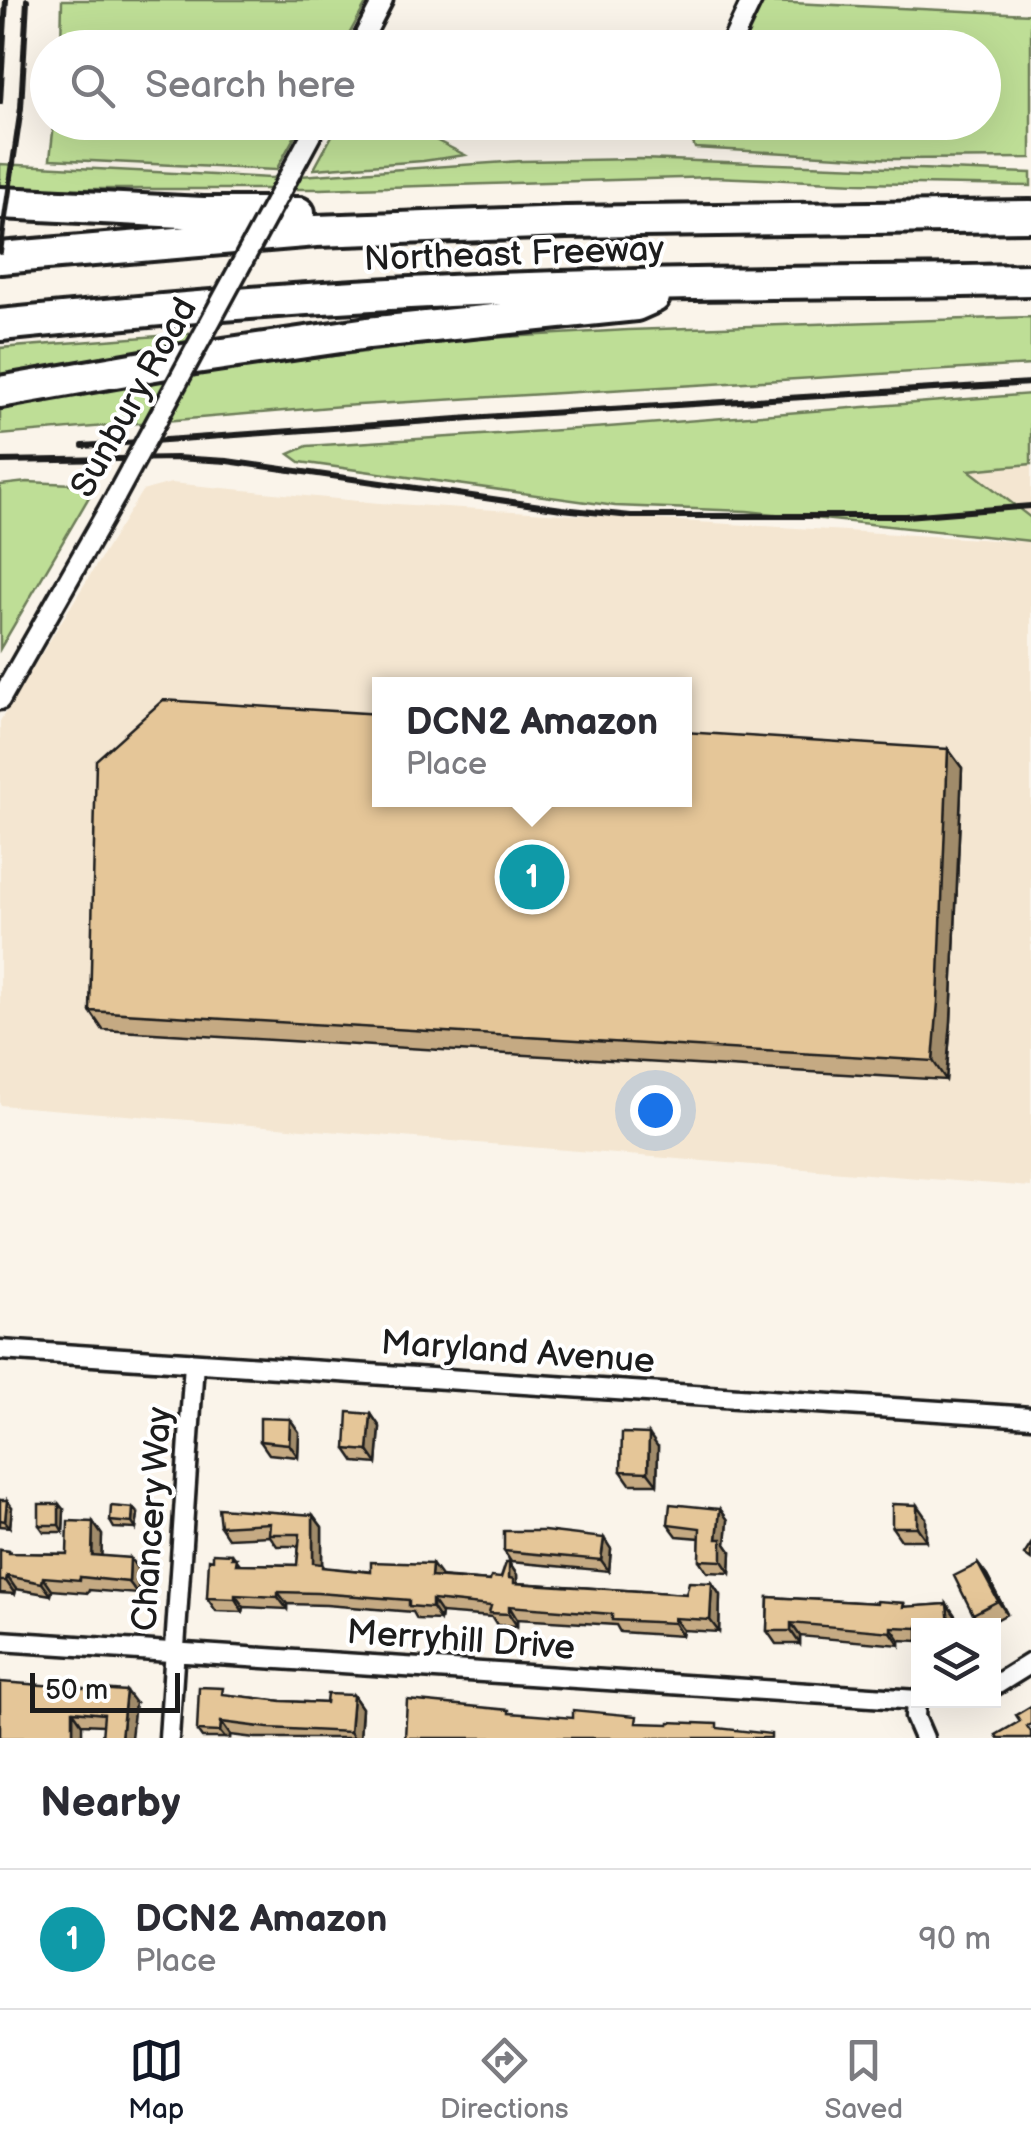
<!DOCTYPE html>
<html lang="en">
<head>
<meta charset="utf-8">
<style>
  :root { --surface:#fff; --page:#f7f7f7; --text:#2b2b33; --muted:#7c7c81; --line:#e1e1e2; --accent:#111827 }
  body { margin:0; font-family:"Balsamiq Sans",sans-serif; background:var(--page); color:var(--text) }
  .controls { position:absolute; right:30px; bottom:30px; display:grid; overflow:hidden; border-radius:0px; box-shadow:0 10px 40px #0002 }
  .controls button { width:90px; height:90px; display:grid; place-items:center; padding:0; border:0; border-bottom:2px solid var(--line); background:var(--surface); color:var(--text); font:50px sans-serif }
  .scale { position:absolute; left:30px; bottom:25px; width:150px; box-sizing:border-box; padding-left:10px; border:5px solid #1c1c1c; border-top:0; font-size:28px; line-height:35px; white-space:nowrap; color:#1c1c1c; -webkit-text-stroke:8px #fff; paint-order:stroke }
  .you { position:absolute; left:655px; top:1110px; width:35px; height:35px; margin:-25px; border:8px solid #fff; border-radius:50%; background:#1a73e8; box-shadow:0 0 0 15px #1a73e833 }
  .badge { display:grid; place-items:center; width:65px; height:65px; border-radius:50%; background:var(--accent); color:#fff; font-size:32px; font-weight:700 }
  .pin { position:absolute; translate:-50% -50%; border:5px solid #fff; box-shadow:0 2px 10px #0006 }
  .popup { position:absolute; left:372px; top:677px; width:320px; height:130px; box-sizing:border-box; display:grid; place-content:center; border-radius:0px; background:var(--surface); filter:drop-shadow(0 2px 8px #0005); font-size:32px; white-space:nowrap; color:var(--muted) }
  .popup b { font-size:38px; color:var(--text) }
  .popup::after { content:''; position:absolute; left:50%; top:100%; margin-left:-20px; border:20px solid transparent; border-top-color:var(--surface) }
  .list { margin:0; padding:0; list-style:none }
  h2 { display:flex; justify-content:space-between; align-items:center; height:130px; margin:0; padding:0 40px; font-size:42px }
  h2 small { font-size:32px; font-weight:400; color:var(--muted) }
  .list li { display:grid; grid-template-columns:65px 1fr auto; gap:30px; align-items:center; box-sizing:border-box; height:140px; padding:0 40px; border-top:2px solid var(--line) }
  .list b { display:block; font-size:38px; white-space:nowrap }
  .list p { margin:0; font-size:32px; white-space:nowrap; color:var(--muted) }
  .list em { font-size:32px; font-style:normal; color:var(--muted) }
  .icon { flex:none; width:55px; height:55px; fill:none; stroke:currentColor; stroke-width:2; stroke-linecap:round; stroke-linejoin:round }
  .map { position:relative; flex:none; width:1031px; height:1738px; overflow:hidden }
  .search { position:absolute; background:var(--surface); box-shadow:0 10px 40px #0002; left:30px; right:30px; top:30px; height:110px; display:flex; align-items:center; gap:25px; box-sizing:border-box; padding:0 35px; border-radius:55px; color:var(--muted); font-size:38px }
  .sheet { height:270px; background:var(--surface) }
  nav { display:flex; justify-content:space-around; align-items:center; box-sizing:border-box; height:140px; border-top:2px solid var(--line); background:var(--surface); font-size:28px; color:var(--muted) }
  nav a { display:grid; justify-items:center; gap:5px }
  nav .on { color:var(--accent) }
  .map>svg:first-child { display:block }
</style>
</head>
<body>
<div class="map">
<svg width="1031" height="1738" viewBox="0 0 1031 1738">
  <rect width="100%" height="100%" fill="#faf4ea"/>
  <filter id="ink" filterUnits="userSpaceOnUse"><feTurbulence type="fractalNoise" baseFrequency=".01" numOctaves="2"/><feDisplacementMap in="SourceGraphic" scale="20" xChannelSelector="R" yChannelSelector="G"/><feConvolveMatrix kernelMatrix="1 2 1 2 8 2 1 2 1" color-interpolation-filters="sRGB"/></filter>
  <g filter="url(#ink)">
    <path fill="#f4e6d1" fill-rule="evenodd" d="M 1031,464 L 1031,518 L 968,470 Z
      M 171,483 L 379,503 L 1031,542 L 1031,1187 L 0,1105 L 0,721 L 142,491 ZM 380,684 L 684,684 L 684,800 L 380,800 Z"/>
    <path fill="#bede96" stroke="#6d7d59" stroke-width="2.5" d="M 62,0 L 368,0 L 342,47 L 61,48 Z
      M 770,2 L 1031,14 L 1031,158 L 893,159 L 695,148 L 688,129 L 691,122 L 984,122 L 984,48 L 731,47 L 752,6 Z
      M 54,123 L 54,122 L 302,123 L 276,170 L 50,159 Z
      M 339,123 L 402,123 L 465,155 L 423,161 L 314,169 Z
      M 640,159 L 1031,173 L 1031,186 L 858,183 L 714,177 L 320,189 L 73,189 L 0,186 L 0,164 L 270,178 L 521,161 Z
      M 1031,317 L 1031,365 L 342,406 L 0,435 L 0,403 L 162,377 L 472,339 L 628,330 Z
      M 198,333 L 199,345 L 0,378 L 0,348 Z
      M 1031,394 L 1031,464 L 969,470 L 1031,518 L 1031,541 L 747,511 L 615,506 L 300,462 L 289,454 L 307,446 L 608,427 Z
      M 27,482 L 96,485 L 0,649 L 0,485 Z"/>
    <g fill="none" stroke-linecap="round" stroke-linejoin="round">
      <defs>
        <path id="street" d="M 358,48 L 383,0
          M 729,48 L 752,0
          M 0,700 L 116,496
          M 0,1350 L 1031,1417
          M 0,1641 L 918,1700
          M 994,1686 L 1031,1663
          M 916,1701 L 915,1717 L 924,1738
          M 169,1738 L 194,1363"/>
        <path id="highway" d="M 0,203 L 203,213 L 299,213
          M 0,258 L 316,231 L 566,222 L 1031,216
          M 0,325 C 186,306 373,292 560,287 C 717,282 874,283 1031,280
          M 0,392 L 189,359 L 368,333 L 636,305 L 654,297"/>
      </defs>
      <use href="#street" stroke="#1c1c1c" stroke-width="25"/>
      <use href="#highway" stroke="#1c1c1c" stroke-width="38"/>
      <use href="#street" stroke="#fff" stroke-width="18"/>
      <use href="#highway" stroke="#fff" stroke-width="30"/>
      <path stroke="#1c1c1c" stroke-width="6" d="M 0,102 L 6,0
        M 0,252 L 21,108 L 27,0
        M 83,446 L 499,416 L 1031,383
        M 0,461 L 176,458 L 227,461 L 562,509 L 631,516 L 906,516 L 1031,506"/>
      <defs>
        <path id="street-bridge" d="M 116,496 L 318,122"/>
      </defs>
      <use href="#street-bridge" stroke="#1c1c1c" stroke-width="25" stroke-linecap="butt"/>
      <use href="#street-bridge" stroke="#fff" stroke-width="18"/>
    </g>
    <path fill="#c5aa83" stroke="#1c1c1c" stroke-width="2.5" d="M 948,749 L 962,768 L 951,1021 L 946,1080 L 103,1030 L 90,1011 Z
      M 371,1414 L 380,1427 L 377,1464 L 355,1462 L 346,1449 Z
      M 290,1419 L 299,1432 L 298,1457 L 269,1454 L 260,1441 Z
      M 658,1447 L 657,1484 L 630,1484 L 621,1471 Z
      M 0,1500 L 12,1507 L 10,1527 L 0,1526 Z
      M 720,1509 L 728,1520 L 726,1544 L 731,1551 L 730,1573 L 707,1572 L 699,1560 L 700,1538 L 677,1536 L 668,1524 Z
      M 64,1510 L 63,1532 L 44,1532 L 39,1525 Z
      M 138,1514 L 136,1529 L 114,1528 L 110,1521 Z
      M 313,1515 L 322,1527 L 322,1564 L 325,1568 L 490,1581 L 501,1578 L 509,1563 L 517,1575 L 517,1583 L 686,1594 L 712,1583 L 720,1595 L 719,1632 L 683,1630 L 682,1636 L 620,1632 L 616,1625 L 517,1619 L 517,1626 L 497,1625 L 492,1617 L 441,1613 L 440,1620 L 417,1619 L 413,1612 L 326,1605 L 287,1604 L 287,1609 L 244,1607 L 243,1612 L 216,1611 L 207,1598 L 213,1560 L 232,1554 L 240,1564 L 297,1565 L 299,1546 L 277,1546 L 270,1536 L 228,1538 L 220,1526 Z
      M 926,1518 L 926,1540 L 901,1540 L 892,1527 Z
      M 93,1522 L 102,1535 L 101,1556 L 139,1571 L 138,1594 L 89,1590 L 88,1593 L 52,1590 L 51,1595 L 16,1589 L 15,1594 L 0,1593 L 0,1550 L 9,1551 L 10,1553 L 67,1554 Z
      M 566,1535 L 611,1549 L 609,1571 L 511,1562 L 504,1551 Z
      M 978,1564 L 987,1576 L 1007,1614 L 985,1626 L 982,1626 L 973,1614 Z
      M 768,1597 L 877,1603 L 904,1603 L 906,1607 L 947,1604 L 956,1617 L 918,1626 L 918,1641 L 900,1640 L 900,1645 L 800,1636 L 800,1644 L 776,1644 L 767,1631 Z
      M 0,1682 L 135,1703 L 103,1725 L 82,1724 Z
      M 227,1695 L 282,1701 L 326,1703 L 353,1695 L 362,1708 L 360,1738 L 255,1738 L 230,1735 L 230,1738 L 202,1738 L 197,1731 Z"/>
    <path fill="#a08b6a" stroke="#1c1c1c" stroke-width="2.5" d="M 948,749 L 962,768 L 951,1021 L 946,1080 L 933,1061 Z
      M 371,1414 L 380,1427 L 377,1464 L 368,1451 Z
      M 290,1419 L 299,1432 L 298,1457 L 289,1444 Z
      M 649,1434 L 658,1447 L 657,1484 L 648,1472 Z
      M 7,1500 L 12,1507 L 10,1527 L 5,1521 Z
      M 59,1504 L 64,1510 L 63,1532 L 59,1525 Z
      M 917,1505 L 926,1518 L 926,1540 L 917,1527 Z
      M 133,1508 L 138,1514 L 136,1529 L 132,1523 Z
      M 720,1509 L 728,1520 L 726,1544 L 731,1551 L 730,1573 L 722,1561 L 717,1539 Z
      M 313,1515 L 322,1527 L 322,1575 L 313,1563 Z
      M 93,1522 L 102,1535 L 101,1568 L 92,1555 Z
      M 604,1538 L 611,1549 L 609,1571 L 601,1560 Z
      M 130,1558 L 139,1571 L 138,1594 L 129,1582 Z
      M 509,1563 L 517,1575 L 517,1583 L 523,1591 L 509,1578 Z
      M 432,1564 L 441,1576 L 440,1589 L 431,1577 Z
      M 978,1564 L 987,1576 L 1007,1614 L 998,1601 Z
      M 7,1576 L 16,1589 L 15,1594 L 6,1581 Z
      M 43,1577 L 52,1590 L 51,1595 L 42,1583 Z
      M 712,1583 L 720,1595 L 719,1632 L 710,1620 Z
      M 278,1592 L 287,1604 L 287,1609 L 278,1597 Z
      M 235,1595 L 244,1607 L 243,1612 L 235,1599 Z
      M 432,1600 L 441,1613 L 440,1620 L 432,1608 Z
      M 947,1604 L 956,1617 L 957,1626 L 949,1626 Z
      M 509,1606 L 517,1619 L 517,1626 L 509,1614 Z
      M 674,1618 L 683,1630 L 682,1636 L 674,1623 Z
      M 791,1623 L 800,1636 L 800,1644 L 791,1631 Z
      M 891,1627 L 900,1640 L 900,1645 L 891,1632 Z
      M 126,1691 L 135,1703 L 131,1738 L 121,1738 Z
      M 353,1695 L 362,1708 L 360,1738 L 354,1738 L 350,1732 Z
      M 73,1711 L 82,1724 L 82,1738 L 73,1738 Z
      M 221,1722 L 230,1735 L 230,1738 L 225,1738 L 220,1732 Z"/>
    <path fill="#e5c698" stroke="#1c1c1c" stroke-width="2.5" d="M 163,700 L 380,714 L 380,800 L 684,800 L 684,732 L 948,749 L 938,1002 L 933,1061 L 90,1011 L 96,760 Z
      M 348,1412 L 371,1414 L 368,1451 L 346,1449 Z
      M 260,1418 L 290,1419 L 289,1444 L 260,1441 Z
      M 622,1433 L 649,1434 L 648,1472 L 621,1471 Z
      M 0,1500 L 7,1500 L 5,1521 L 0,1520 Z
      M 39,1504 L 59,1504 L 59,1525 L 39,1525 Z
      M 670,1504 L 720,1509 L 717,1539 L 722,1539 L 722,1561 L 699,1560 L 700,1528 L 668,1524 Z
      M 892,1504 L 917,1505 L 917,1527 L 892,1527 Z
      M 111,1506 L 133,1508 L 132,1523 L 110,1521 Z
      M 218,1508 L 313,1515 L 313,1563 L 322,1564 L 322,1567 L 371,1572 L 371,1562 L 432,1564 L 431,1577 L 490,1581 L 491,1577 L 501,1578 L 506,1563 L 509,1563 L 509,1578 L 514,1579 L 514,1583 L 686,1594 L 689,1582 L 712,1583 L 710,1620 L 674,1618 L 674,1623 L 612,1620 L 612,1614 L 509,1606 L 509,1614 L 489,1613 L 491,1606 L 432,1600 L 432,1608 L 409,1606 L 409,1600 L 317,1593 L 278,1592 L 278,1597 L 235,1595 L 235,1599 L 207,1598 L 209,1559 L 213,1560 L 213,1553 L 232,1554 L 232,1558 L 237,1558 L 236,1564 L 297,1565 L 300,1534 L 269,1534 L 270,1523 L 220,1526 Z
      M 68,1521 L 93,1522 L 92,1555 L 130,1558 L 129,1582 L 80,1577 L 80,1580 L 43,1577 L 42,1583 L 7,1576 L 6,1581 L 0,1581 L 0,1550 L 9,1551 L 9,1553 L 67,1554 Z
      M 504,1531 L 544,1531 L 604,1538 L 601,1560 L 504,1551 Z
      M 1031,1544 L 1031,1560 L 1024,1555 Z
      M 978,1564 L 998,1601 L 973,1614 L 954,1576 Z
      M 768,1597 L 877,1603 L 877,1601 L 904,1603 L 903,1607 L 947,1604 L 949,1626 L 918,1626 L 918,1628 L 891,1627 L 891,1632 L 791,1623 L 791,1631 L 767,1631 Z
      M 0,1682 L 126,1691 L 121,1738 L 102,1738 L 104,1714 L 73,1711 L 73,1738 L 0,1738 Z
      M 199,1687 L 223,1688 L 222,1694 L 282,1701 L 326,1703 L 327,1694 L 353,1695 L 350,1732 L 268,1728 L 221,1722 L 220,1732 L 197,1731 Z
      M 407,1700 L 509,1710 L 509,1713 L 523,1714 L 573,1718 L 573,1710 L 637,1716 L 636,1723 L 669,1724 L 669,1722 L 717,1724 L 717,1728 L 771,1734 L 771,1738 L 405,1738 Z
      M 1031,1706 L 1031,1724 L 1027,1726 L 1031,1732 L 1031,1738 L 998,1738 L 996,1735 L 1020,1721 L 1016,1715 Z"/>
  </g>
  <g text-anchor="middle" stroke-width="8" stroke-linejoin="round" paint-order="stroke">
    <g font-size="35" fill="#1c1c1c" stroke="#fff">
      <text transform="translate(514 253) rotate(-2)" y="12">Northeast Freeway</text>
      <text transform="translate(133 397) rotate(-61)" y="12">Sunbury Road</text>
      <text transform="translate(518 1351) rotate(4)" y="12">Maryland Avenue</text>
      <text transform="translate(151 1519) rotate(-86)" y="12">Chancery Way</text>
      <text transform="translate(461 1639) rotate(4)" y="12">Merryhill Drive</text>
    </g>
  </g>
</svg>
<div class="controls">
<button><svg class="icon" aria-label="layers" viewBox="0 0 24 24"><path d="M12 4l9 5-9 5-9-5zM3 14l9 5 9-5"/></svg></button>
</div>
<div class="scale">50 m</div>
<div class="you"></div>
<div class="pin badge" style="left:532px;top:877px;background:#0f9aa8">1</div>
<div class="popup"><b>DCN2 Amazon</b>Place</div>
<div class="search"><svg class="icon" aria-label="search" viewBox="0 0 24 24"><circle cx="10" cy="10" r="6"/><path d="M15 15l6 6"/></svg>Search here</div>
</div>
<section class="sheet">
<h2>Nearby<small></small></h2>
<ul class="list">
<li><span class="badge" style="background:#0f9aa8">1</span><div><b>DCN2 Amazon</b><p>Place</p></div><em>90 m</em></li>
</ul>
</section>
<nav>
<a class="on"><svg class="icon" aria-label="map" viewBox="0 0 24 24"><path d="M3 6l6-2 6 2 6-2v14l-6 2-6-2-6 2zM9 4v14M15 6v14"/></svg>Map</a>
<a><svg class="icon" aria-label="directions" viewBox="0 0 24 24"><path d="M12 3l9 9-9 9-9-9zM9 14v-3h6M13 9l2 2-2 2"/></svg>Directions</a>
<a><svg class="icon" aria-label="saved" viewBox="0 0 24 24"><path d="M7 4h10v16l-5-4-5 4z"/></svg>Saved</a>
</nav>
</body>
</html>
